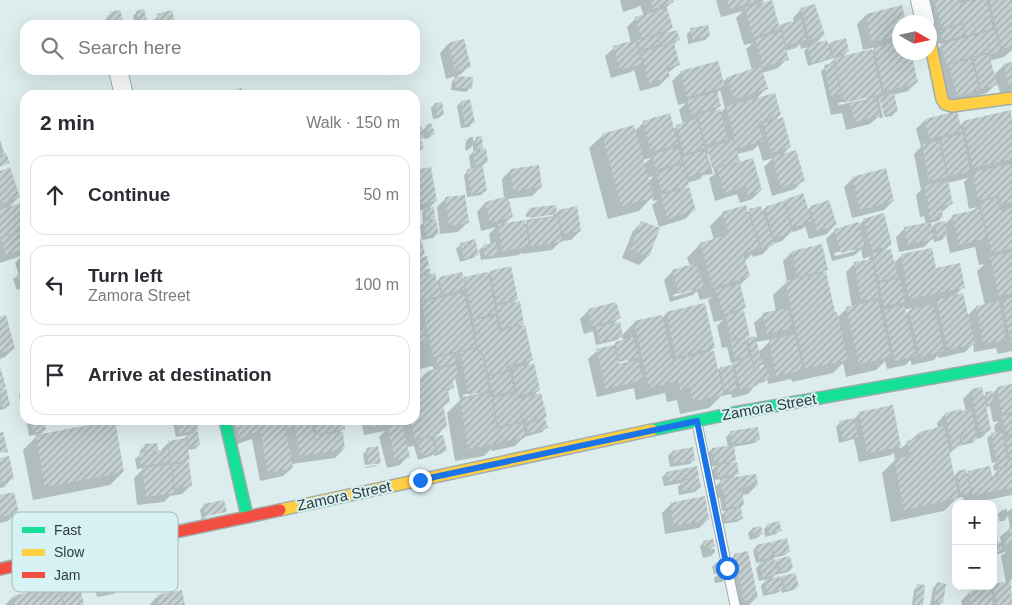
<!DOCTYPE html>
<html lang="en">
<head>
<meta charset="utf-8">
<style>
  :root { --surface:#fff; --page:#f7f7f7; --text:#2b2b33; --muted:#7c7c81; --line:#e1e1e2 }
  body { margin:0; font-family:Helvetica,sans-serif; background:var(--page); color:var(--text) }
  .controls { position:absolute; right:15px; bottom:15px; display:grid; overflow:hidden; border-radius:10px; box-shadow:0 5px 20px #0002 }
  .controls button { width:45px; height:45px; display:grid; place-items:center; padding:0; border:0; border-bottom:1px solid var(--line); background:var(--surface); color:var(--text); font:25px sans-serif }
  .compass { position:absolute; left:892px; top:15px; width:45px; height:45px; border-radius:50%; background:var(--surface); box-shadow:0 5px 20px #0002; rotate:99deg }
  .stop { position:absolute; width:15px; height:15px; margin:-11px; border:4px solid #1a73e8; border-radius:50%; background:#fff }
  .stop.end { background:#1a73e8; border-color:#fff; box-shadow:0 1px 5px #0008 }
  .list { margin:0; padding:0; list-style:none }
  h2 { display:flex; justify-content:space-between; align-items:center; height:65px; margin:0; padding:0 20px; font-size:21px }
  h2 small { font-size:16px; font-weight:400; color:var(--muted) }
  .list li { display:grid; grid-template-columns:32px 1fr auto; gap:15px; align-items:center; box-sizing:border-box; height:80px; margin:0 10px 10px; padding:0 10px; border:1px solid var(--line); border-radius:15px }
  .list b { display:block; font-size:19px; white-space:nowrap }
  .list p { margin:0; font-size:16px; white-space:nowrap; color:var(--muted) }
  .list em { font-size:16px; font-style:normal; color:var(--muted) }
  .icon { flex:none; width:28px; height:28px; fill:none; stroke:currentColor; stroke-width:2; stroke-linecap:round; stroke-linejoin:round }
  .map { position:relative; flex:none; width:1012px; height:605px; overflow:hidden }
  .search { position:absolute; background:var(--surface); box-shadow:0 5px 20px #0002; left:20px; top:20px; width:400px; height:55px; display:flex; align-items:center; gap:12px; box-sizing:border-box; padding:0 18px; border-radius:15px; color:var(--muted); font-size:19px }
  .panel { position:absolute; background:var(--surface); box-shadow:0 5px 20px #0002; left:20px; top:90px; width:400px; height:335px; border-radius:15px }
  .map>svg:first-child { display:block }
</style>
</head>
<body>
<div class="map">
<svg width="1012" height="605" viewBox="0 0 1012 605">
  <defs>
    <pattern id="building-hatch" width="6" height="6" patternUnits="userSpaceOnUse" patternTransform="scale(1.25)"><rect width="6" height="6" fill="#c3cfd0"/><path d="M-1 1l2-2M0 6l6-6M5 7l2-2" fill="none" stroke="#9fa9aa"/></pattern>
  </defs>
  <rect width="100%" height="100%" fill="#ddeced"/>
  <path fill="#0003" fill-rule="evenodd" d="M 620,0 L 672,0 L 672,2 L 666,8 L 672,28 L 665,34 L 678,40 L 673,45 L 679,64 L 667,74 L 668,77 L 659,86 L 640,91 L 634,70 L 631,72 L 611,78 L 605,56 L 614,48 L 631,43 L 627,27 L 636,18 L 644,16 L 640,5 L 638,7 L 623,12 Z
    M 716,0 L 764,0 L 759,5 L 778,28 L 781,25 L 794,22 L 793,18 L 801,9 L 823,36 L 814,45 L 827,46 L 830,43 L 845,40 L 848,51 L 841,58 L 871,52 L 876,47 L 863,50 L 857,24 L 866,15 L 901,7 L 905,22 L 900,22 L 900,41 L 897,44 L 900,52 L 917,82 L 908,91 L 893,95 L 896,111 L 892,116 L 885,117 L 881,99 L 879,99 L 883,118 L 880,118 L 879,116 L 870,124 L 846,130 L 842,113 L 831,115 L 821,71 L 837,57 L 808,66 L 804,51 L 808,47 L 801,49 L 800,44 L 796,48 L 785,51 L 787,59 L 778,68 L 762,73 L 767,88 L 756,99 L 780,115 L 774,121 L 790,147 L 781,156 L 803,180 L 795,189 L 772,196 L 764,167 L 773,158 L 763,161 L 758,145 L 753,150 L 737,154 L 738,160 L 734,165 L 761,190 L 752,199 L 740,203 L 737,194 L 715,201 L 709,178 L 715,174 L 709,154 L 707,154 L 713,174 L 703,175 L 700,179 L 687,183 L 687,185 L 682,190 L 694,210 L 685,219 L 659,227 L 652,205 L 658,200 L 653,201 L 652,197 L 639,211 L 608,219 L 589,148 L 603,135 L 635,131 L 644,122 L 673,130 L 677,126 L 683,124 L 679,110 L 686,103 L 678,105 L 672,81 L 681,72 L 722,83 L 727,78 L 752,70 L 746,49 L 753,43 L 744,45 L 736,18 L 743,11 L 721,17 ZM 720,90 L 725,108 L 720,113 L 713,112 L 720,106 L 716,94 ZM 867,96 L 867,99 L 839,105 L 838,103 ZM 651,158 L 646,162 L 644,165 L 642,160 ZM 654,176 L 648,182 L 647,178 Z
    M 914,0 L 1012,0 L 1012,50 L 1004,57 L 989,61 L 993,76 L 1004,65 L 1012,63 L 1012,92 L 1001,95 L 997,83 L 987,93 L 948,104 L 933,54 L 943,43 L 938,44 L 933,36 L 926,10 Z
    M 137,12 L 146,25 L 135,25 L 133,16 Z
    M 110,14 L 122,23 L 120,25 L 99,25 L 107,21 L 106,18 Z
    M 158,16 L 175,25 L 149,25 Z
    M 691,30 L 709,36 L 705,40 L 688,44 L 687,34 Z
    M 25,42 L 25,60 L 24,61 L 21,46 Z
    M 448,44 L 469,66 L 460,75 L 446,79 L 440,53 Z
    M 456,77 L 470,88 L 466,92 L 451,90 L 452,81 Z
    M 469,101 L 473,122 L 469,127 L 461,128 L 457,106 L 461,102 Z
    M 441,103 L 443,114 L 439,118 L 433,119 L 431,108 L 435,104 Z
    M 956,112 L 959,126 L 964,122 L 1010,112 L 1012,120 L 1012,351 L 998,354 L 996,348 L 974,352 L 973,344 L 965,352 L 939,358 L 938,355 L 934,360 L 912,365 L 910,360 L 906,365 L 887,369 L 885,361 L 876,370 L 846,377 L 843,363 L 833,373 L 792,382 L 791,379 L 768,384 L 767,379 L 764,382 L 756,384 L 748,394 L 732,398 L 731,394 L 721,396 L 709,408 L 680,414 L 677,400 L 667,402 L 665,393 L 636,400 L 634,388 L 597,397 L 588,359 L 597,351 L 612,347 L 616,343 L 623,341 L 622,336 L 617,340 L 596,345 L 593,331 L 584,334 L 580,319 L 589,310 L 619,318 L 612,325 L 621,336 L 635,322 L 662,318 L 667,313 L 714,348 L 708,353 L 717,371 L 720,368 L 731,366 L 735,362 L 731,363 L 727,347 L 722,348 L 717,326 L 723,320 L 714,322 L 708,300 L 712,297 L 700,300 L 697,291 L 693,295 L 670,302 L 664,280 L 672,272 L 690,266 L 687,258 L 700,244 L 714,240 L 710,226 L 723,213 L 748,212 L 760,207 L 762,211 L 765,208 L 784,201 L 807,210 L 811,207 L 835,225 L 827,234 L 809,239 L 805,226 L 802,229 L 790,233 L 782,241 L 772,244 L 763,254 L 753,257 L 752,254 L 744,262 L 749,276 L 739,286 L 745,307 L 738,314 L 748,335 L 744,340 L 757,337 L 754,323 L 763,315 L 776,312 L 773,295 L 787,282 L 783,261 L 792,252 L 826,270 L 822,274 L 834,314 L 837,318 L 847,308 L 852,307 L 846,272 L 855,263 L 867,261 L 871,256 L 863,259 L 861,249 L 855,255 L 832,261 L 826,239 L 835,230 L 859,225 L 864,220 L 891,244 L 883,252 L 893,264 L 901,256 L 935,269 L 963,287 L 954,297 L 967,316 L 976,307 L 985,305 L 977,271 L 985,264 L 979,265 L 975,247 L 950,253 L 946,235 L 942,240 L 934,242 L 933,238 L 924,247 L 899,252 L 896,237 L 905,228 L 926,224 L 924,216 L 920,217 L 916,195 L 921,190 L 914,154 L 921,147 L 916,129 L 925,120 ZM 968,178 L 964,182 L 969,209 L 977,207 L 972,212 L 953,216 L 944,225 L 944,223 L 935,224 L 931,228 L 930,223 L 938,221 L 942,217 L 941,213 L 951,204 L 947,183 ZM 855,248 L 855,251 L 835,256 L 834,253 ZM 693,288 L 693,291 L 673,297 L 673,295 ZM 912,308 L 905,315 L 904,310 ZM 772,339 L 760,351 L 758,351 L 756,342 ZM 628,359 L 628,362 L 614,365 L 614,363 ZM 763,363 L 764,368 L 757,370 Z
    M 430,125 L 434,133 L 429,138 L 425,139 L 423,137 L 419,141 L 415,142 L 415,130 L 422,130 Z
    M 470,137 L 473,137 L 473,142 L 477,138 L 482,147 L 478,151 L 487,162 L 482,166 L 485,191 L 481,195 L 467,197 L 464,175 L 468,171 L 471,170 L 469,156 L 473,152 L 473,145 L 468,150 L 465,150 L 466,141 Z
    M 0,140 L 4,152 L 0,156 Z
    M 430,168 L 436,201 L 428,209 L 434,217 L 430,221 L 437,234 L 433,238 L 422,240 L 420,226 L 423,223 L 422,213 L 424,210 L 415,212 L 415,171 Z
    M 511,170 L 541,187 L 532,196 L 508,199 L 512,217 L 504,224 L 524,225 L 527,223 L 526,220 L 553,216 L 553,214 L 526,217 L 526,214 L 530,209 L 556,214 L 559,211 L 580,231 L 571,240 L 561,241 L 552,250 L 522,254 L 522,252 L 519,255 L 481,260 L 479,250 L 484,246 L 491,244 L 489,234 L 496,227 L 481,231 L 477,212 L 485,203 L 504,198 L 502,179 Z
    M 0,172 L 19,197 L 7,209 L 25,222 L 25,229 L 22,233 L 25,232 L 25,292 L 23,287 L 17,290 L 13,279 L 19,275 L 15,263 L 23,255 L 0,263 Z
    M 853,178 L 893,201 L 884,210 L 852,218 L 844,187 Z
    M 446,198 L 467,223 L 458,232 L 440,234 L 437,207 Z
    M 642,222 L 648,256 L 639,265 L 622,258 L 633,231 Z
    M 415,243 L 424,254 L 418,260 L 428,265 L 422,271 L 430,272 L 425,277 L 436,282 L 440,278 L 463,281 L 465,278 L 487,275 L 490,272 L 517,299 L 511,304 L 523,323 L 519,328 L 532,360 L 525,367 L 539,390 L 533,396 L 546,416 L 541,421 L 546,428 L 542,432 L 524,437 L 515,446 L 492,451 L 491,449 L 484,456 L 455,461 L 447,413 L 460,400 L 455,378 L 452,382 L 453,387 L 447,392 L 449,402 L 443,406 L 446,426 L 434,438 L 442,436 L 445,450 L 441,454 L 434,456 L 433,454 L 431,456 L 418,460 L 414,446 L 406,447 L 408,456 L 400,465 L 387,468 L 379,437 L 385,431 L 364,435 L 361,420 L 415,420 L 415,381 L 419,380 L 427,372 L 433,371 L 433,366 L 420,369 L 415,352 ZM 479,391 L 479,394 L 463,397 L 463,395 Z
    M 460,245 L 478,254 L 473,258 L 460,262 L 456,249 Z
    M 0,318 L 14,348 L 5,357 L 0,359 Z
    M 0,369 L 4,386 L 0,391 L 9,405 L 5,409 L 0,410 Z
    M 1012,386 L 1012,495 L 977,502 L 977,504 L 964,504 L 963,497 L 957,498 L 944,511 L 891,522 L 882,473 L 895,460 L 894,452 L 891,455 L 859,462 L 854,439 L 839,443 L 836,427 L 840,422 L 853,420 L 860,413 L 892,406 L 900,449 L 919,433 L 938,429 L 937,423 L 945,414 L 961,414 L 966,412 L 963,399 L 972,390 L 983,397 L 986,394 L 991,395 L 998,388 ZM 990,406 L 993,422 L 999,421 L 994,426 L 995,433 L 992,434 L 987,438 L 992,463 L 997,462 L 993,466 L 994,471 L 998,470 L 991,478 L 969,472 L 966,474 L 958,472 L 953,477 L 949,454 L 958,446 L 972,443 L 976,439 L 981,438 L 990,429 L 985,408 Z
    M 25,389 L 25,412 L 23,412 L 21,402 L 25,398 L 20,399 L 19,394 Z
    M 26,420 L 43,420 L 45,429 L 39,436 L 123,472 L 110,485 L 33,500 L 23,450 L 39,434 L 29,436 L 27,424 L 31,420 L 27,421 Z
    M 175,420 L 196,420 L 197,430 L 193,435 L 199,445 L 195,449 L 187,450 L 188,460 L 184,464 L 191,485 L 182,494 L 170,496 L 164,502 L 137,505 L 134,478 L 144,468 L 137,469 L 135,459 L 141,454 L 140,450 L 145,446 L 156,449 L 153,453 L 160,451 L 169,442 L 183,440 L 188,435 L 176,437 L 173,422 Z
    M 223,420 L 277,420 L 274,423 L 283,420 L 343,420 L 344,428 L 338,434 L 344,449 L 335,458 L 291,464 L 292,468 L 283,476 L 260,481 L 252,439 L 231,446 Z
    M 730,433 L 759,439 L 755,443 L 733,447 L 734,460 L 730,464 L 737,473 L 732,479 L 757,485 L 748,494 L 742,495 L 743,505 L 740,508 L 742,518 L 737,522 L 722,524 L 721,515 L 726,511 L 722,511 L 720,498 L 713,499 L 712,490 L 723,479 L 713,480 L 712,470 L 716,466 L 710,467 L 708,453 L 712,449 L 728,447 L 726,437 Z
    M 367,450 L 380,462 L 376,466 L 365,468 L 365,467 L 377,465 L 377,462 L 365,465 L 363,454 Z
    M 672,452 L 694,460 L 690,464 L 670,467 L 668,456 Z
    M 0,459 L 12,478 L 4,487 L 0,488 Z
    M 667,473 L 698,476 L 694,480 L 700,487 L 695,492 L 679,495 L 678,487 L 682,483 L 664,486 L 662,477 Z
    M 0,497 L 17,512 L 8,521 L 0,523 Z
    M 223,502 L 202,520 L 200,510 L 204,505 Z
    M 671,504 L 708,519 L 699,528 L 665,534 L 662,513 Z
    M 1012,508 L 1012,580 L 1010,580 L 1012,605 L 962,605 L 961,601 L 970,592 L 989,590 L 994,585 L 1006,583 L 1001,556 L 1007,551 L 993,556 L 993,536 L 997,544 L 1001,542 L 1000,537 L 1010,528 L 1008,516 L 1004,521 L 999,521 L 998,514 L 1002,510 L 1007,509 L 1007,512 Z
    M 768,525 L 780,530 L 776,534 L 765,537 L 764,529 Z
    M 752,529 L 762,534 L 757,538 L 750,540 L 748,533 Z
    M 704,542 L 713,546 L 710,550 L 714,548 L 715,552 L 711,556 L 703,558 L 700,546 Z
    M 772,543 L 789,551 L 785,555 L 773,558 L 774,564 L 778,560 L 792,568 L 788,572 L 775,575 L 770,580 L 779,580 L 782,577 L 798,586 L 793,590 L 782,593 L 781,590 L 777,593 L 763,596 L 761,586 L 767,579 L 759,581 L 756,568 L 762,562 L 756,563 L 753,550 L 757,546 L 769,546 Z
    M 735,555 L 756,598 L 749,605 L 734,605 L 726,567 L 720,573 L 725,572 L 726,578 L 722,582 L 715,583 L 714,578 L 719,573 L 714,574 L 712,567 L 716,563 L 723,561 L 724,565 Z
    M 99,576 L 118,590 L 113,594 L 97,597 L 94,581 Z
    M 937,584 L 942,602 L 940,605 L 930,605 L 933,588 Z
    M 61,586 L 82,605 L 5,605 L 13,597 L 58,589 Z
    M 918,586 L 922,605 L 912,605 L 914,590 Z
    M 158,596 L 184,605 L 149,605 Z"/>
  <path fill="url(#building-hatch)" d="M 650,0 L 673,0 L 674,2 L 653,9 Z
    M 727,0 L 754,0 L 754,2 L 730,9 Z
    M 772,0 L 780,29 L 753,37 L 745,8 Z
    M 934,0 L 957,0 L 958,4 L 974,0 L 986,0 L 990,15 L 942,28 Z
    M 989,0 L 1012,0 L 1012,46 L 1002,49 Z
    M 815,4 L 825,36 L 810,40 L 801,8 Z
    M 902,5 L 906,22 L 900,22 L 900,36 L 871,42 L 866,14 Z
    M 667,8 L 673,28 L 641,38 L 635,17 Z
    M 144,9 L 148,25 L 140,25 L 136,11 Z
    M 120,10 L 124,23 L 113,25 L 110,12 Z
    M 172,10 L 176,25 L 160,25 L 157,14 Z
    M 990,15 L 993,28 L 976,33 L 972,20 Z
    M 801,19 L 806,40 L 786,45 L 781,24 Z
    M 972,21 L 975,33 L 966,36 L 963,23 Z
    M 708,25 L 710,36 L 692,40 L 690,28 Z
    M 962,25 L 965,35 L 942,41 L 940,31 Z
    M 677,30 L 680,40 L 661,45 L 658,35 Z
    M 995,30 L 1001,51 L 991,54 L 986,37 L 989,52 L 946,64 L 941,44 Z
    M 781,32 L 789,60 L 763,67 L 755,39 Z
    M 657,35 L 659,44 L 640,50 L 637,40 Z
    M 846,38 L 849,51 L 833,56 L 830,42 Z
    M 464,39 L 471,67 L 455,71 L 448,43 Z
    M 635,40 L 642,64 L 620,70 L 613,46 Z
    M 827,40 L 832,58 L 812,63 L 807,45 Z
    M 900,42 L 900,52 L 911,52 L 918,83 L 884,91 L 874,47 Z
    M 674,43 L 680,65 L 667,68 L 670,77 L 649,83 L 641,52 Z
    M 872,49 L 882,94 L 844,103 L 834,58 Z
    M 989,54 L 997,85 L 981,89 L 973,58 Z
    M 971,59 L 979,90 L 957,96 L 949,65 Z
    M 718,61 L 725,87 L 687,97 L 680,71 Z
    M 1012,62 L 1012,86 L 1009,87 L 1003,64 Z
    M 834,63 L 841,94 L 831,96 L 824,65 Z
    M 761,66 L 768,89 L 734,99 L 727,77 Z
    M 455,76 L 473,77 L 472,89 L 454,87 Z
    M 241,88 L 244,95 L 220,95 Z
    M 717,92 L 721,106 L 691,114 L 687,100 Z
    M 775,93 L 781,115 L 758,122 L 763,141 L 736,149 L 740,161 L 712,168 L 707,148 L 735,140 L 726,106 Z
    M 894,93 L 898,112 L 884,115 L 879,97 Z
    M 876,97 L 880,116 L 855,122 L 850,104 Z
    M 470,99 L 475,123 L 465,125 L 461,101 Z
    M 442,102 L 444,115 L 437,116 L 435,103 Z
    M 720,109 L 728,139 L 706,145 L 698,115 Z
    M 1011,110 L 1012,159 L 973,168 L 963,121 Z
    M 957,111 L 962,131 L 929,139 L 925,119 Z
    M 670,113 L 678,144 L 651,152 L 643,121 Z
    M 783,117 L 791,147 L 772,153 L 763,123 Z
    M 697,119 L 705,148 L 684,154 L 676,125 Z
    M 431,123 L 435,134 L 429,136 L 425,125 Z
    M 634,125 L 654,198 L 621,206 L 602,134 Z
    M 422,127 L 424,138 L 415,139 L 415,128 Z
    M 963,134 L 970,172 L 948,176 L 941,138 Z
    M 482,136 L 483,148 L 477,148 L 476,137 Z
    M 422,141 L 423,148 L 419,151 L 420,161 L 415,162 L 415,145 Z
    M 939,141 L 947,177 L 929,181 L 922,144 Z
    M 678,147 L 682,162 L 656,170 L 652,155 Z
    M 486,148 L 488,162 L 475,165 L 473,151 Z
    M 705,150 L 710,170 L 688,177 L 682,157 Z
    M 796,150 L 805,181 L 781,188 L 772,157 Z
    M 6,153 L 10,163 L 0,167 L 0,155 Z
    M 753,158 L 762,190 L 748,195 L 746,186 L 724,193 L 717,168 Z
    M 683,164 L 689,185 L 662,193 L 656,172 Z
    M 1012,164 L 1012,202 L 1001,204 L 999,196 L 978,200 L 973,172 Z
    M 539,165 L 542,187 L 513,191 L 510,169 Z
    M 10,167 L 20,197 L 0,204 L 0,171 Z
    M 431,167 L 437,201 L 416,205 L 415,170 Z
    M 483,167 L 487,191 L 471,194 L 467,169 Z
    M 886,168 L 894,201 L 860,210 L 852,177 Z
    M 948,181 L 953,204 L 929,209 L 924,185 Z
    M 689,187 L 696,210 L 667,219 L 661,195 Z
    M 803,193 L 812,221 L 793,227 L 784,200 Z
    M 465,195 L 469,223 L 449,226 L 445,197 Z
    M 508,196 L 513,217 L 490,223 L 485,202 Z
    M 997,198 L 1000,211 L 1012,208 L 1012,248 L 992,253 L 980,202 Z
    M 829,200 L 837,225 L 817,231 L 810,206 Z
    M 783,201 L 793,232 L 774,238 L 765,207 Z
    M 20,203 L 25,218 L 25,229 L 0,237 L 0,210 Z
    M 556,205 L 557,214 L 530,218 L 529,208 Z
    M 746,205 L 760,248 L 743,254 L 750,276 L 713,288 L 700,243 L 729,234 L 722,212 Z
    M 577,206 L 581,231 L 562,234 L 558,210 Z
    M 761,206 L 774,245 L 762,249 L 749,209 Z
    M 434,207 L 435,218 L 426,219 L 425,208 Z
    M 941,207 L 943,217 L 930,220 L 928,210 Z
    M 980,209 L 987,238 L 959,245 L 952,215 Z
    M 884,213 L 892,245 L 872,250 L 863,219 Z
    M 558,216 L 562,242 L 531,246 L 527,221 Z
    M 436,219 L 439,234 L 426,237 L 423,221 Z
    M 525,220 L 529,246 L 502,251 L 498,224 Z
    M 641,221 L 660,228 L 649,257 L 630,249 Z
    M 945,221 L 947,236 L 937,238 L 935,223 Z
    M 859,222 L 865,247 L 841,253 L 834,229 Z
    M 931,222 L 934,239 L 908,244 L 904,227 Z
    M 25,230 L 25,249 L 6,255 L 1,238 Z
    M 421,239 L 425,254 L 415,257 L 415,241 Z
    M 475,239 L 479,255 L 464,259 L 460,243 Z
    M 496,242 L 498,254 L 485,257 L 483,245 Z
    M 822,244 L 828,270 L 797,277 L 792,251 Z
    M 932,248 L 936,268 L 960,263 L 965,288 L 909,299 L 901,254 Z
    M 891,249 L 898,277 L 878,281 L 872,253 Z
    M 1012,252 L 1012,293 L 999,296 L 990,257 Z
    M 427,256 L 429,266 L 415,269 L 415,259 Z
    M 872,259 L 879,297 L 861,301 L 854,262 Z
    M 696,263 L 704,287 L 679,294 L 672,270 Z
    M 511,266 L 518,299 L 497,303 L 490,271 Z
    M 430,268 L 431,272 L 415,276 L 415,272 Z
    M 25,271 L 25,285 L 21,286 L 17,274 Z
    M 462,272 L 466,289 L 443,294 L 439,277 Z
    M 488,272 L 496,313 L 473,319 L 464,277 Z
    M 826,272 L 835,312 L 837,312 L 848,360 L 805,369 L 785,281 Z
    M 435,273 L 441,295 L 419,301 L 415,278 Z
    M 900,278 L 905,302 L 884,306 L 879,283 Z
    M 740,284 L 746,308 L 723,314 L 716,290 Z
    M 464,293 L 476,347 L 433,357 L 421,302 Z
    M 963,293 L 975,344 L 948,350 L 936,300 Z
    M 415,297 L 421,325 L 415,326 Z
    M 1012,297 L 1012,343 L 1011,343 L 1002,300 Z
    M 878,300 L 891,357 L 859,364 L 846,307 Z
    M 520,301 L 524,324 L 501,328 L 496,306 Z
    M 999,301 L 1006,340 L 983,344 L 976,306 Z
    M 616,302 L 621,318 L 592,326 L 588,309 Z
    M 705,303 L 715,348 L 676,357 L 666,312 Z
    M 933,304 L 944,351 L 920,357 L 909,310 Z
    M 904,305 L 916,356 L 895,361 L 884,310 Z
    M 788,308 L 792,328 L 767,334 L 762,313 Z
    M 744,311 L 750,336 L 731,340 L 725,315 Z
    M 6,315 L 15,349 L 0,353 L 0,317 Z
    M 662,315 L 674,367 L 673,360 L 714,351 L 724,395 L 693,401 L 690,387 L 680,390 L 678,381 L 649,388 L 634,321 Z
    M 496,316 L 498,331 L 525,325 L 533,360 L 506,366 L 507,370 L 488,375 L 484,355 L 478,349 L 475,335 L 496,330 L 476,334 L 474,320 Z
    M 620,322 L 623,337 L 600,342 L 596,327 Z
    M 423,327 L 426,343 L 415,346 L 415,329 Z
    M 795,334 L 803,370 L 776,376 L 769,340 Z
    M 755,336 L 763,365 L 755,368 L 747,338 Z
    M 633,337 L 639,357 L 620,362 L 615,342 Z
    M 745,338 L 749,356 L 735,359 L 731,342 Z
    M 614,345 L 619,365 L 638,360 L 643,380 L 606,389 L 596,349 Z
    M 475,349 L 482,355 L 489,391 L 469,395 L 460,352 Z
    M 455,354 L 456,363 L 437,367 L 436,358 Z
    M 751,357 L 754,369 L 766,366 L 770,378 L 757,381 L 758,385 L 741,390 L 733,362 Z
    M 534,363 L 540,390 L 518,396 L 512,369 Z
    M 456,365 L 458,378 L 445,380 L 453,379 L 454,388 L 441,390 L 441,391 L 448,390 L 450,402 L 443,403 L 447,426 L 439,428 L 440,434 L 415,439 L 411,420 L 415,420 L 415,380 L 428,377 L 427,371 Z
    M 732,365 L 737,390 L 725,392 L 720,367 Z
    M 0,366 L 6,387 L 0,388 Z
    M 510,372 L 514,391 L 493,395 L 489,376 Z
    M 1012,384 L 1012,412 L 1002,414 L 997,387 Z
    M 982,387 L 991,430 L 980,432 L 971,389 Z
    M 6,388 L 10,405 L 2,407 L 0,389 Z
    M 992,391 L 994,404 L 988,405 L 985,392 Z
    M 491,393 L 499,443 L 468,449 L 460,399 Z
    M 517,393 L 518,399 L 541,393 L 547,417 L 524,422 L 519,401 L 522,421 L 498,426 L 493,398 Z
    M 893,405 L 901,447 L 867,453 L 859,412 Z
    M 961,409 L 961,411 L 971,409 L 977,439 L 962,443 L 961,437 L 967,436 L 962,414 L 966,435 L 959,436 L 961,445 L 952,447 L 945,413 Z
    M 1012,414 L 1012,433 L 1006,434 L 1002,416 Z
    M 854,418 L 858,437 L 843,440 L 839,421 Z
    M 545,419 L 548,428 L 529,433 L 526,424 Z
    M 31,420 L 44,420 L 46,430 L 33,433 Z
    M 115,420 L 124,472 L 45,487 L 36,435 Z
    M 177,420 L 197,420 L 198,431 L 179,433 Z
    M 234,420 L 257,420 L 260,431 L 240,438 Z
    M 284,420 L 293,468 L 268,473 L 259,425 Z
    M 285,420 L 293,420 L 295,427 L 287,429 Z
    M 294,420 L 311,420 L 316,448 L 315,435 L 343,432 L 345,449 L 300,456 Z
    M 314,420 L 344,420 L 345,429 L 317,434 Z
    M 371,420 L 405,420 L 405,421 L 373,427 Z
    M 523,423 L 525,438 L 500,442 L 497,428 Z
    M 402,424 L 410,457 L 395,460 L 388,427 Z
    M 944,426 L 959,498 L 904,510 L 894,459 L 910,456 L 907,441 L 920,438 L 919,432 Z
    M 758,427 L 760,440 L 732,444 L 730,431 Z
    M 1002,431 L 1007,458 L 996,460 L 991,433 Z
    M 3,432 L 8,452 L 0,453 L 0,433 Z
    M 198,432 L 200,445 L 189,447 L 187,434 Z
    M 443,435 L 447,451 L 438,453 L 434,437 Z
    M 432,437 L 436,453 L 422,456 L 418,441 Z
    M 1012,437 L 1012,457 L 1009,457 L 1006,438 Z
    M 186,438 L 190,460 L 171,463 L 168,441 Z
    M 157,443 L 158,450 L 145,451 L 144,444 Z
    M 734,445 L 736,461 L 714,463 L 712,448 Z
    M 378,446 L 381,463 L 369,465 L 366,448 Z
    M 693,447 L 695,460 L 674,464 L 672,451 Z
    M 168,449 L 170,462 L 141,466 L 139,453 Z
    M 9,456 L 14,479 L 0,482 L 0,458 Z
    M 1012,458 L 1012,465 L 998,467 L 997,461 Z
    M 189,462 L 192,486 L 175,488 L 172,465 Z
    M 737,462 L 739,474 L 717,477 L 716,465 Z
    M 171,465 L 174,493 L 146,497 L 142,468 Z
    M 697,466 L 699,477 L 668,482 L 666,472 Z
    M 990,466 L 995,491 L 973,496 L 968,471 Z
    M 1012,466 L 1012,488 L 995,491 L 993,477 L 999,476 L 998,468 Z
    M 966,469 L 971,493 L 961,495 L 957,471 Z
    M 756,474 L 758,485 L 722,491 L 720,479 Z
    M 699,478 L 701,488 L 683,491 L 681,481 Z
    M 742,488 L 744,505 L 726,508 L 724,491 Z
    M 14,492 L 19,513 L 0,517 L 0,495 Z
    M 705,496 L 709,520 L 674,526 L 670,503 Z
    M 224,500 L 227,512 L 206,516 L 203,504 Z
    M 741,508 L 743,519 L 726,521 L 725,510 Z
    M 779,521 L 782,531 L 769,533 L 767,524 Z
    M 761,526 L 763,534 L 754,536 L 752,528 Z
    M 1009,527 L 1012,527 L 1012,544 L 1006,545 L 1005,536 L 1010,535 Z
    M 993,535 L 996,535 L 998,543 L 1001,542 L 1003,551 L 993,553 Z
    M 787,538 L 790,552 L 775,556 L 771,542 Z
    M 713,539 L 715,546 L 705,548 L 703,541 Z
    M 770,542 L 773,557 L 759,560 L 756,545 Z
    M 748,551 L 758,598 L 744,601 L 734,554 Z
    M 790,556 L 793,568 L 780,572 L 777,559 Z
    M 775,559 L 778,574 L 763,578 L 759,563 Z
    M 116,572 L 119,590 L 101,594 L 98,575 Z
    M 795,573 L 799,586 L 786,590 L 782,576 Z
    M 780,576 L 783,589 L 767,593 L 764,580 Z
    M 79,581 L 84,605 L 65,605 L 60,585 Z
    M 1011,581 L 1012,605 L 997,605 L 993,584 Z
    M 937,582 L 946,584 L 943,603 L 934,601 Z
    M 917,584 L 925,585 L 923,605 L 915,605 Z
    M 59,585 L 63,605 L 15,605 L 13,596 Z
    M 991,588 L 993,605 L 971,605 L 970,591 Z
    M 182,590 L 185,605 L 159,605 L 157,595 Z"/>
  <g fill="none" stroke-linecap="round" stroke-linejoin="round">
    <defs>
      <path id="lane" d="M 697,423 L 735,605"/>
      <path id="street" d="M 920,0 L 925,22
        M 118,70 L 124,95"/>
      <path id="fast" d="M 225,420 L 247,516
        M 652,430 L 734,413 L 1012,364"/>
      <path id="slow" d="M 930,42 L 942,99 L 945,104 L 952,106 L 1012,98
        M 280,510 L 652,430"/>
      <path id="jam" d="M 0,569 L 280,510"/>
    </defs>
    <use href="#lane" stroke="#a0acac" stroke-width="11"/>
    <use href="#street" stroke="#a0acac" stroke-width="20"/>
    <use href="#fast" stroke="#a0acac" stroke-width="14"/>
    <use href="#slow" stroke="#a0acac" stroke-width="14"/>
    <use href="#jam" stroke="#a0acac" stroke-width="14"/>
    <use href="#lane" stroke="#fafcfc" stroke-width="9"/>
    <use href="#street" stroke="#fafcfc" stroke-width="18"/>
    <use href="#fast" stroke="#16e098" stroke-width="11"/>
    <use href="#slow" stroke="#ffcf43" stroke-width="11"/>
    <use href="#jam" stroke="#f24e42" stroke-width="11"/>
  </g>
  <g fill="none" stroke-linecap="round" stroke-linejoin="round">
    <path stroke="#1a73e8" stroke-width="6" d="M 420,480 L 697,421 L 727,568"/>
  </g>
  <g text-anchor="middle" stroke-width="4" stroke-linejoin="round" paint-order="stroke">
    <g font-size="15" fill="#303b3b" stroke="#d6f2f4">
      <text transform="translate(769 407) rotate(-10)" y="5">Zamora Street</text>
      <text transform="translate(344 496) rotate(-12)" y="5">Zamora Street</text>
    </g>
  </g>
  <rect x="12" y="512" width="166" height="80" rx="8" fill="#d6f2f4" stroke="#a4bbbc" stroke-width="1"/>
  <rect x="22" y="527" width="23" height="6" fill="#16e098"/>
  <rect x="22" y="549" width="23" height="7" fill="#ffcf43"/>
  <rect x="22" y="572" width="23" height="6" fill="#f24e42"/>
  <g font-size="14" fill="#303b3b">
    <text x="54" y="535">Fast</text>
    <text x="54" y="557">Slow</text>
    <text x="54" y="580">Jam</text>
  </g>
</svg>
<div class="controls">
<button>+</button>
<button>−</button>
</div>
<svg class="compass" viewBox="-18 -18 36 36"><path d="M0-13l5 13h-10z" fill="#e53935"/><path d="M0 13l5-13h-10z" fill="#7c7c81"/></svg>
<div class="stop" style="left:727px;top:568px"></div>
<div class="stop end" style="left:420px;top:480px"></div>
<div class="search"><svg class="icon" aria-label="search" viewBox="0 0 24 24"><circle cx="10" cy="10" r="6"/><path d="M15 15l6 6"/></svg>Search here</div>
<section class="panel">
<h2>2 min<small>Walk · 150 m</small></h2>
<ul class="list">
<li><svg class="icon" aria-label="ahead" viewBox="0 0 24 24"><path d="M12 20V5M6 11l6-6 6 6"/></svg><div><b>Continue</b></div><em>50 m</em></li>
<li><svg class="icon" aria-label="left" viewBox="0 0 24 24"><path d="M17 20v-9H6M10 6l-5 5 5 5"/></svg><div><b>Turn left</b><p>Zamora Street</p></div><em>100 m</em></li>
<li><svg class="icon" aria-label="arrive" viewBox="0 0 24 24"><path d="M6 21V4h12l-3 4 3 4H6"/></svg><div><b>Arrive at destination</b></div></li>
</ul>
</section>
</div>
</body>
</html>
